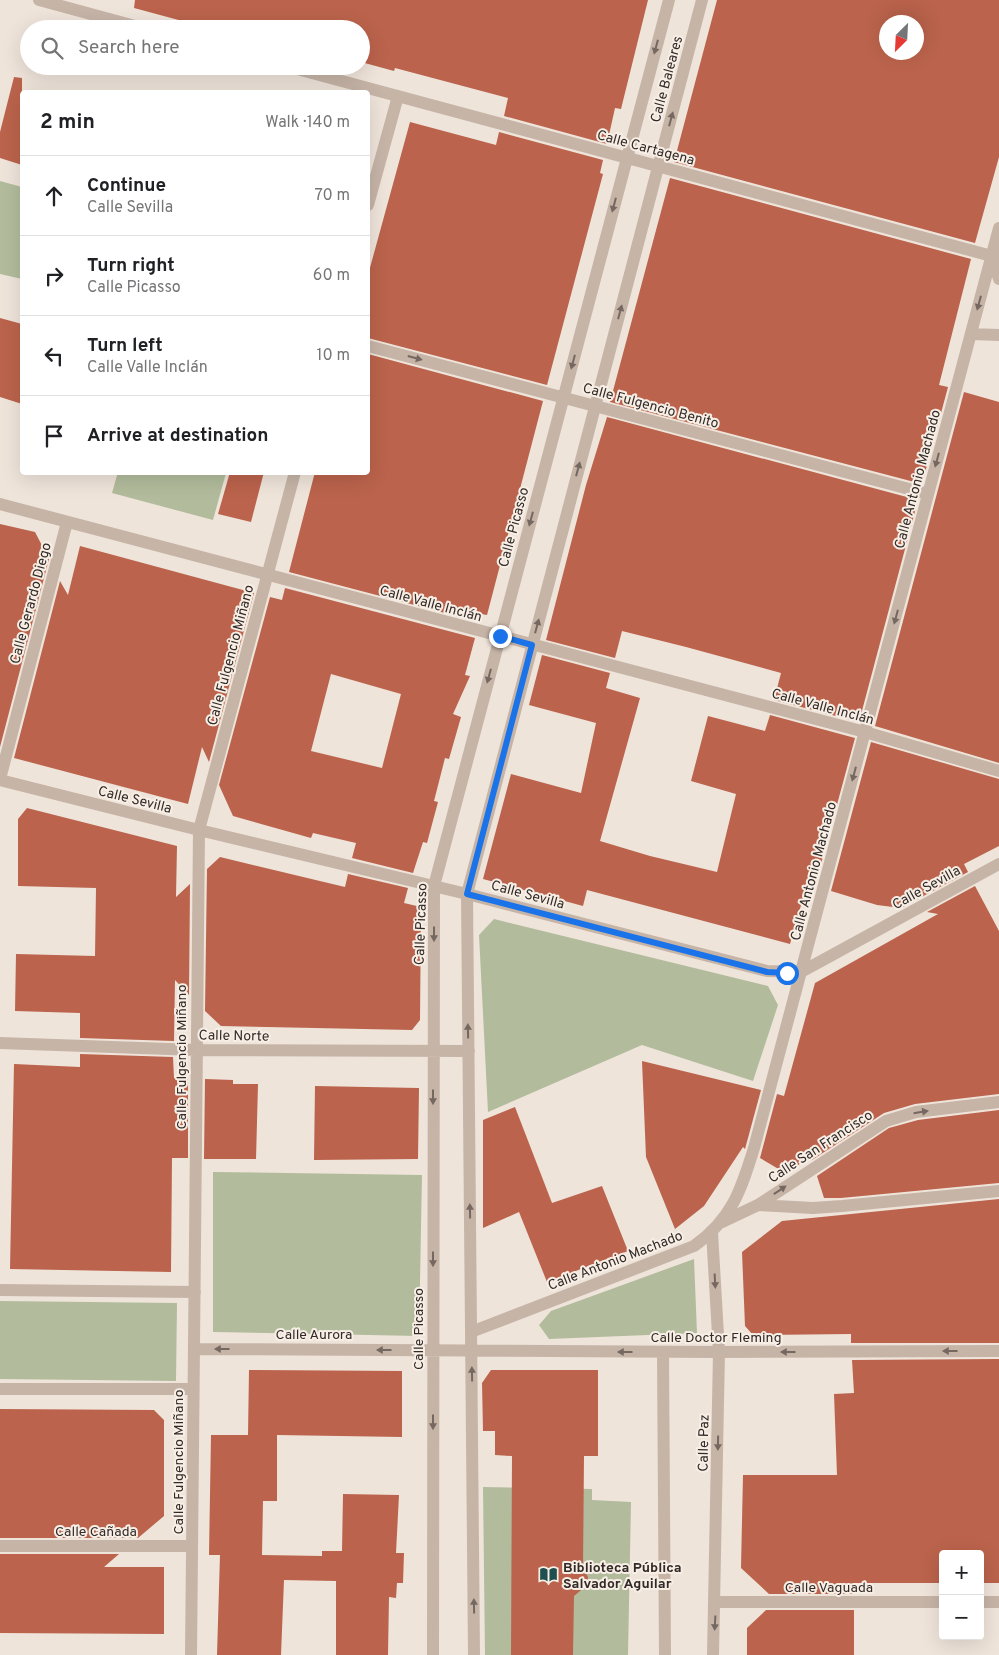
<!DOCTYPE html>
<html lang="en">
<head>
<meta charset="utf-8">
<style>
  :root { --surface:#fff; --page:#f6f6f6; --text:#202124; --muted:#757577; --line:#e0e0e0 }
  body { margin:0; font-family:Overpass,sans-serif; background:var(--page); color:var(--text) }
  .controls { position:absolute; right:15px; bottom:15px; display:grid; overflow:hidden; border-radius:5px; box-shadow:0 5px 20px #0002 }
  .controls button { width:45px; height:45px; display:grid; place-items:center; padding:0; border:0; border-bottom:1px solid var(--line); background:var(--surface); color:var(--text); font:25px sans-serif }
  .compass { position:absolute; left:879px; top:15px; width:45px; height:45px; border-radius:50%; background:var(--surface); box-shadow:0 5px 20px #0002; rotate:204deg }
  .stop { position:absolute; width:15px; height:15px; margin:-11px; border:4px solid #1a73e8; border-radius:50%; background:#fff }
  .stop.end { background:#1a73e8; border-color:#fff; box-shadow:0 1px 5px #0008 }
  .list { margin:0; padding:0; list-style:none }
  h2 { display:flex; justify-content:space-between; align-items:center; height:65px; margin:0; padding:0 20px; font-size:21px }
  h2 small { font-size:16px; font-weight:400; color:var(--muted) }
  .list li { display:grid; grid-template-columns:32px 1fr auto; gap:15px; align-items:center; box-sizing:border-box; height:80px; padding:0 20px; border-top:1px solid var(--line) }
  .list b { display:block; font-size:19px; white-space:nowrap }
  .list p { margin:0; font-size:16px; white-space:nowrap; color:var(--muted) }
  .list em { font-size:16px; font-style:normal; color:var(--muted) }
  .icon { flex:none; width:28px; height:28px; fill:none; stroke:currentColor; stroke-width:2; stroke-linecap:round; stroke-linejoin:round }
  .map { position:relative; flex:none; width:999px; height:1655px; overflow:hidden }
  .search { position:absolute; background:var(--surface); box-shadow:0 5px 20px #0002; left:20px; top:20px; width:350px; height:55px; display:flex; align-items:center; gap:12px; box-sizing:border-box; padding:0 18px; border-radius:28px; color:var(--muted); font-size:19px }
  .panel { position:absolute; background:var(--surface); box-shadow:0 5px 20px #0002; left:20px; top:90px; width:350px; height:385px; border-radius:5px }
  .map>svg:first-child { display:block }
</style>
</head>
<body>
<div class="map">
<svg width="999" height="1655" viewBox="0 0 999 1655">
  <rect width="100%" height="100%" fill="#efe4da"/>
  <path fill="#b2bc9c" d="M 0,181 L 22,187 L 22,279 L 0,274 Z
    M 118,472 L 226,472 L 226,473 L 213,520 L 112,493 Z
    M 494,919 L 768,986 L 778,1005 L 753,1081 L 642,1045 L 488,1112 L 479,935 Z
    M 213,1172 L 422,1175 L 419,1336 L 213,1332 Z
    M 694,1259 L 697,1333 L 549,1339 L 539,1325 L 551,1311 Z
    M 0,1301 L 177,1303 L 176,1381 L 0,1379 Z
    M 483,1487 L 592,1489 L 592,1500 L 631,1502 L 628,1655 L 485,1655 Z"/>
  <path fill="#bb634c" fill-rule="evenodd" d="M 135,0 L 648,0 L 621,109 L 615,108 L 607,144 L 504,116 L 508,98 L 395,68 L 394,71 L 361,62 L 361,29 L 212,29 L 134,8 Z
    M 717,0 L 999,0 L 999,157 L 975,243 L 674,162 ZM 886,22 L 916,22 L 916,52 L 886,52 Z
    M 14,77 L 22,78 L 22,165 L 0,158 L 0,132 Z
    M 410,122 L 496,145 L 499,132 L 603,160 L 600,173 L 603,174 L 547,385 L 368,338 L 368,275 Z
    M 670,178 L 971,259 L 939,385 L 948,387 L 922,484 L 610,402 Z
    M 0,318 L 22,324 L 22,404 L 0,397 Z
    M 368,354 L 543,401 L 487,615 L 481,614 L 479,622 L 289,572 L 315,472 L 368,472 Z
    M 964,392 L 999,402 L 999,763 L 875,726 Z
    M 607,417 L 918,500 L 859,722 L 774,700 L 781,673 L 686,647 L 622,631 L 615,658 L 546,640 L 586,485 Z
    M 230,472 L 264,472 L 251,522 L 218,514 Z
    M 0,524 L 35,532 L 49,559 L 0,747 Z
    M 80,546 L 254,593 L 209,762 L 202,747 L 188,804 L 14,758 L 60,581 L 68,595 Z
    M 285,588 L 475,638 L 465,675 L 470,676 L 453,714 L 461,717 L 449,759 L 445,758 L 434,801 L 438,802 L 427,843 L 423,842 L 413,873 L 352,858 L 356,843 L 313,833 L 311,838 L 233,816 L 219,785 L 270,597 L 282,600 ZM 331,674 L 401,694 L 382,768 L 311,751 Z
    M 542,655 L 610,673 L 606,688 L 640,698 L 600,841 L 650,856 L 717,872 L 736,794 L 691,781 L 708,716 L 765,731 L 770,715 L 855,738 L 815,886 L 807,884 L 790,944 L 587,890 L 583,906 L 483,879 L 511,774 L 581,793 L 596,723 L 529,705 Z
    M 871,742 L 999,779 L 999,846 L 964,864 L 968,872 L 901,908 L 877,905 L 831,891 Z
    M 27,808 L 177,846 L 176,897 L 190,884 L 189,995 L 175,980 L 174,1041 L 80,1038 L 80,1013 L 15,1011 L 16,954 L 95,956 L 96,888 L 18,886 L 18,819 Z
    M 220,857 L 345,887 L 348,874 L 408,888 L 404,903 L 421,907 L 420,1020 L 412,1030 L 221,1026 L 205,1011 L 207,869 Z
    M 975,886 L 999,931 L 999,1094 L 915,1104 L 884,1113 L 812,1160 L 811,1155 L 787,1174 L 760,1158 L 777,1094 L 784,1096 L 815,983 L 938,914 L 927,912 Z
    M 80,1054 L 173,1057 L 174,1078 L 188,1078 L 188,1158 L 172,1158 L 171,1272 L 10,1269 L 14,1064 L 80,1067 Z
    M 642,1061 L 761,1090 L 745,1149 L 743,1147 L 704,1206 L 675,1229 L 646,1157 Z
    M 205,1079 L 233,1080 L 233,1084 L 258,1084 L 256,1159 L 204,1159 Z
    M 315,1086 L 419,1088 L 418,1159 L 314,1160 Z
    M 515,1107 L 552,1203 L 602,1186 L 628,1251 L 547,1282 L 519,1212 L 483,1228 L 483,1120 Z
    M 999,1110 L 999,1183 L 841,1198 L 824,1198 L 817,1176 L 889,1128 L 918,1120 Z
    M 999,1199 L 999,1343 L 851,1343 L 851,1334 L 753,1335 L 745,1326 L 742,1252 L 782,1221 Z
    M 999,1359 L 999,1583 L 980,1583 L 980,1554 L 943,1554 L 943,1583 L 853,1583 L 853,1594 L 769,1594 L 741,1568 L 743,1475 L 837,1475 L 834,1394 L 854,1393 L 852,1360 Z
    M 249,1370 L 402,1371 L 402,1437 L 277,1435 L 277,1501 L 263,1501 L 262,1555 L 322,1556 L 322,1551 L 342,1551 L 343,1494 L 399,1495 L 396,1553 L 404,1553 L 403,1583 L 397,1583 L 396,1598 L 389,1597 L 388,1655 L 336,1655 L 336,1581 L 284,1580 L 281,1655 L 217,1655 L 220,1555 L 209,1555 L 211,1435 L 248,1435 Z
    M 491,1370 L 598,1370 L 598,1456 L 584,1456 L 583,1568 L 588,1577 L 587,1585 L 574,1596 L 573,1655 L 511,1655 L 512,1456 L 495,1455 L 495,1431 L 483,1431 L 482,1383 Z
    M 0,1409 L 154,1410 L 164,1420 L 164,1516 L 138,1538 L 0,1538 Z
    M 0,1554 L 119,1554 L 104,1567 L 164,1567 L 164,1634 L 0,1633 Z
    M 766,1610 L 854,1610 L 854,1655 L 747,1655 L 747,1628 Z"/>
  <g fill="none" stroke-linecap="round" stroke-linejoin="round">
    <path stroke="#c6b4a7" stroke-width="12" d="M 39,0 L 146,29
      M 286,66 L 999,258
      M 368,205 L 398,96
      M 992,256 L 999,279
      M 971,334 L 999,335
      M 368,346 L 928,494
      M 0,504 L 865,732 L 999,771
      M 0,779 L 67,522
      M 0,780 L 199,830 L 467,894 L 767,971 L 801,972 L 999,864
      M 0,1043 L 196,1050 L 469,1051
      M 758,1205 L 813,1208 L 842,1206 L 999,1191
      M 722,1222 L 758,1205 L 886,1121 L 916,1112 L 999,1102
      M 712,1232 L 719,1352 L 713,1655
      M 0,1290 L 195,1292
      M 471,1332 L 694,1246 C 732,1219 741,1190 754,1148 L 999,228
      M 194,1349 L 719,1352 L 999,1351
      M 663,1352 L 665,1655
      M 0,1389 L 193,1389
      M 0,1546 L 192,1546
      M 716,1602 L 943,1602
      M 980,1602 L 999,1602
      M 191,1655 L 199,830 L 295,472
      M 433,1655 L 434,886 L 669,0
      M 474,1655 L 467,894 L 702,0"/>
  </g>
  <defs><path id="oneway-solid" d="M-6-.8H1V-3.2L6.5 0L1 3.2V.8H-6Z" transform="scale(1.25)"/></defs>
  <g fill="#756861">
    <use href="#oneway-solid" transform="translate(656 47) rotate(105)"/>
    <use href="#oneway-solid" transform="translate(671 119) rotate(-75)"/>
    <use href="#oneway-solid" transform="translate(614 205) rotate(105)"/>
    <use href="#oneway-solid" transform="translate(979 303) rotate(105)"/>
    <use href="#oneway-solid" transform="translate(620 312) rotate(-75)"/>
    <use href="#oneway-solid" transform="translate(415 358) rotate(15)"/>
    <use href="#oneway-solid" transform="translate(573 362) rotate(105)"/>
    <use href="#oneway-solid" transform="translate(937 460) rotate(105)"/>
    <use href="#oneway-solid" transform="translate(578 469) rotate(-75)"/>
    <use href="#oneway-solid" transform="translate(531 519) rotate(105)"/>
    <use href="#oneway-solid" transform="translate(896 617) rotate(105)"/>
    <use href="#oneway-solid" transform="translate(537 626) rotate(-75)"/>
    <use href="#oneway-solid" transform="translate(489 676) rotate(105)"/>
    <use href="#oneway-solid" transform="translate(854 774) rotate(105)"/>
    <use href="#oneway-solid" transform="translate(434 934) rotate(90)"/>
    <use href="#oneway-solid" transform="translate(468 1031) rotate(-91)"/>
    <use href="#oneway-solid" transform="translate(433 1097) rotate(90)"/>
    <use href="#oneway-solid" transform="translate(921 1112) rotate(-9)"/>
    <use href="#oneway-solid" transform="translate(780 1190) rotate(-34)"/>
    <use href="#oneway-solid" transform="translate(470 1211) rotate(-91)"/>
    <use href="#oneway-solid" transform="translate(433 1259) rotate(90)"/>
    <use href="#oneway-solid" transform="translate(715 1281) rotate(87)"/>
    <use href="#oneway-solid" transform="translate(222 1349) rotate(-180)"/>
    <use href="#oneway-solid" transform="translate(384 1350) rotate(-180)"/>
    <use href="#oneway-solid" transform="translate(950 1351) rotate(180)"/>
    <use href="#oneway-solid" transform="translate(625 1352) rotate(-180)"/>
    <use href="#oneway-solid" transform="translate(788 1352) rotate(180)"/>
    <use href="#oneway-solid" transform="translate(472 1374) rotate(-91)"/>
    <use href="#oneway-solid" transform="translate(433 1422) rotate(90)"/>
    <use href="#oneway-solid" transform="translate(718 1443) rotate(91)"/>
    <use href="#oneway-solid" transform="translate(474 1606) rotate(-91)"/>
    <use href="#oneway-solid" transform="translate(715 1623) rotate(93)"/>
  </g>
  <g fill="none" stroke-linecap="round" stroke-linejoin="round">
    <path stroke="#1a73e8" stroke-width="6" d="M 500,636 L 532,645 L 467,894 L 767,972 L 787,973"/>
  </g>
  <defs>
    <symbol id="library-bare" viewBox="-9 -9 18 18"><path d="M-6-4Q-3-5.5-.7-3.5V5Q-3 3-6 4ZM6-4Q3-5.5 .7-3.5V5Q3 3 6 4Z" fill="#204f50" stroke="#f7efe6" stroke-width="2.5" paint-order="stroke"/></symbol>
  </defs>
  <g fill-rule="evenodd">
    <use href="#library-bare" x="536" y="1562" width="25" height="25"/>
  </g>
  <g text-anchor="middle" stroke-width="4" stroke-linejoin="round" paint-order="stroke">
    <g font-size="14" fill="#332a27" stroke="#f7efe6">
      <text transform="translate(666 79) rotate(-75)" y="5">Calle Baleares</text>
      <text transform="translate(646 147) rotate(15)" y="5">Calle Cartagena</text>
      <text transform="translate(651 405) rotate(15)" y="5">Calle Fulgencio Benito</text>
      <text transform="translate(917 479) rotate(-75)" y="5">Calle Antonio Machado</text>
      <text transform="translate(513 527) rotate(-75)" y="5">Calle Picasso</text>
      <text transform="translate(30 603) rotate(-75)" y="5">Calle Gerardo Diego</text>
      <text transform="translate(431 603) rotate(15)" y="5">Calle Valle Inclán</text>
      <text transform="translate(230 655) rotate(-75)" y="5">Calle Fulgencio Miñano</text>
      <text transform="translate(823 706) rotate(15)" y="5">Calle Valle Inclán</text>
      <text transform="translate(135 799) rotate(14)" y="5">Calle Sevilla</text>
      <text transform="translate(813 871) rotate(-75)" y="5">Calle Antonio Machado</text>
      <text transform="translate(926 887) rotate(-29)" y="5">Calle Sevilla</text>
      <text transform="translate(528 894) rotate(15)" y="5">Calle Sevilla</text>
      <text transform="translate(420 924) rotate(-88)" y="5">Calle Picasso</text>
      <text transform="translate(234 1035) rotate(1)" y="5">Calle Norte</text>
      <text transform="translate(181 1057) rotate(-90)" y="5">Calle Fulgencio Miñano</text>
      <text transform="translate(820 1146) rotate(-33)" y="5">Calle San Francisco</text>
      <text transform="translate(615 1260) rotate(-21)" y="5">Calle Antonio Machado</text>
      <text transform="translate(418 1329) rotate(-90)" y="5">Calle Picasso</text>
      <text x="314" y="1339">Calle Aurora</text>
      <text x="716" y="1342">Calle Doctor Fleming</text>
      <text transform="translate(703 1443) rotate(-89)" y="5">Calle Paz</text>
      <text transform="translate(178 1462) rotate(-90)" y="5">Calle Fulgencio Miñano</text>
      <text x="96" y="1536">Calle Cañada</text>
      <text x="829" y="1592">Calle Vaguada</text>
    </g>
    <g font-size="14" font-weight="bold" fill="#332a27" stroke="#f7efe6" text-anchor="start">
      <text x="563" y="1572">Biblioteca Pública<tspan x="563" dy="16">Salvador Aguilar</tspan></text>
    </g>
  </g>
</svg>
<div class="controls">
<button>+</button>
<button>−</button>
</div>
<svg class="compass" viewBox="-18 -18 36 36"><path d="M0-13l5 13h-10z" fill="#e53935"/><path d="M0 13l5-13h-10z" fill="#757577"/></svg>
<div class="stop" style="left:787px;top:973px"></div>
<div class="stop end" style="left:500px;top:636px"></div>
<div class="search"><svg class="icon" aria-label="search" viewBox="0 0 24 24"><circle cx="10" cy="10" r="6"/><path d="M15 15l6 6"/></svg>Search here</div>
<section class="panel">
<h2>2 min<small>Walk · 140 m</small></h2>
<ul class="list">
<li><svg class="icon" aria-label="ahead" viewBox="0 0 24 24"><path d="M12 20V5M6 11l6-6 6 6"/></svg><div><b>Continue</b><p>Calle Sevilla</p></div><em>70 m</em></li>
<li><svg class="icon" aria-label="right" viewBox="0 0 24 24"><path d="M7 20v-9h11M14 6l5 5-5 5"/></svg><div><b>Turn right</b><p>Calle Picasso</p></div><em>60 m</em></li>
<li><svg class="icon" aria-label="left" viewBox="0 0 24 24"><path d="M17 20v-9H6M10 6l-5 5 5 5"/></svg><div><b>Turn left</b><p>Calle Valle Inclán</p></div><em>10 m</em></li>
<li><svg class="icon" aria-label="arrive" viewBox="0 0 24 24"><path d="M6 21V4h12l-3 4 3 4H6"/></svg><div><b>Arrive at destination</b></div></li>
</ul>
</section>
</div>
</body>
</html>
